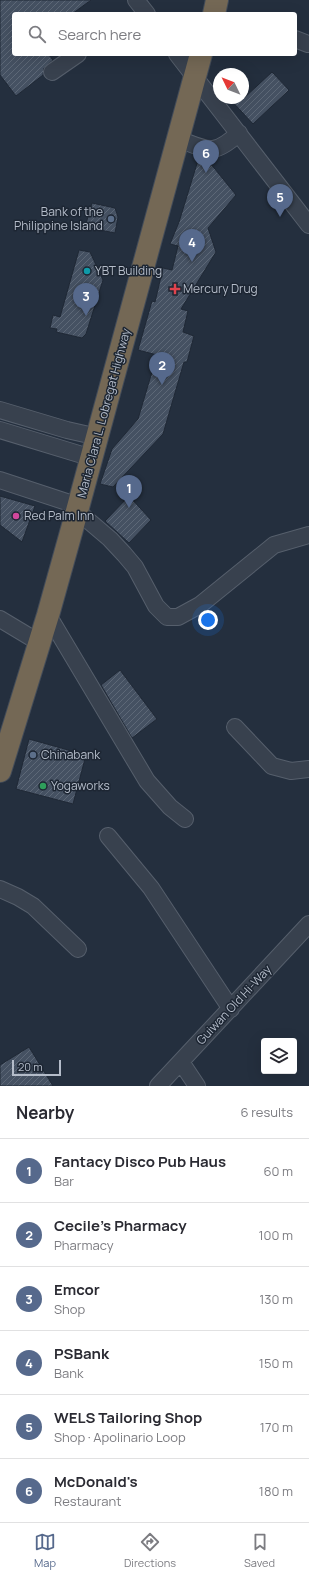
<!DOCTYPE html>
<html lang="en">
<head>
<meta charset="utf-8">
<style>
  :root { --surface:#fff; --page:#f7f7f7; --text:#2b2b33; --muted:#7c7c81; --line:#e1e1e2; --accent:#56698c }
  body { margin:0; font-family:Manrope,sans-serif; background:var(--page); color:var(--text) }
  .controls { position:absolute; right:12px; bottom:12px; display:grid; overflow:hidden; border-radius:4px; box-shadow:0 4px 16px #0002 }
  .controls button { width:36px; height:36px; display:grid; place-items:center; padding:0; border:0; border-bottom:1px solid var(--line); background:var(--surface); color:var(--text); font:20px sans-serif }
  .compass { position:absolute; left:213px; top:68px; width:36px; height:36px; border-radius:50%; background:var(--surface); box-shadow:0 4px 16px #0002; rotate:313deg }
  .scale { position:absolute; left:12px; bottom:10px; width:49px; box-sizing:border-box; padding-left:4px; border:2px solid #b4bcc9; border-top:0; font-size:11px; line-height:14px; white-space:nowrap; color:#b4bcc9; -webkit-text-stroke:3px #1d2633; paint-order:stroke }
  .you { position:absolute; left:208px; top:620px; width:14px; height:14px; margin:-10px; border:3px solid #fff; border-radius:50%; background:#1a73e8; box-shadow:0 0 0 6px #1a73e833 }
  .badge { display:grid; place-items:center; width:26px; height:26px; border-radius:50%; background:var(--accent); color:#fff; font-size:13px; font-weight:700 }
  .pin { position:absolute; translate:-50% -33px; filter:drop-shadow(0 1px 2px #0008) }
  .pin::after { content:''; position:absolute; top:21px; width:14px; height:12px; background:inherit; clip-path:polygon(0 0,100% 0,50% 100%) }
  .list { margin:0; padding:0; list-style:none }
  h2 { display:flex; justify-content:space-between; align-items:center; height:52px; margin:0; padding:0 16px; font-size:17px }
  h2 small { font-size:13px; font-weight:400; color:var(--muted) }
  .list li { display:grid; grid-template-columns:26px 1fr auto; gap:12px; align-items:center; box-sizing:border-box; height:64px; padding:0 16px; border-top:1px solid var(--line) }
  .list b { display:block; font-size:15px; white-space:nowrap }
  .list p { margin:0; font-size:13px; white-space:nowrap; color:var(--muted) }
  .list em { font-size:13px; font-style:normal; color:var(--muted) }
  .icon { flex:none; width:22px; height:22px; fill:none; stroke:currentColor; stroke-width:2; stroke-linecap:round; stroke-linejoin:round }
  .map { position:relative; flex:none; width:309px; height:1086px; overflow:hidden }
  .search { position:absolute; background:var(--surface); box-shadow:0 4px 16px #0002; left:12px; right:12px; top:12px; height:44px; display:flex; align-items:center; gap:10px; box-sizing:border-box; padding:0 14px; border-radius:4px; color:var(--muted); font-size:15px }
  .sheet { height:436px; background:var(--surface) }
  nav { display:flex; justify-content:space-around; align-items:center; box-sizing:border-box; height:56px; border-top:1px solid var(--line); background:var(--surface); font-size:11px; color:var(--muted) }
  nav a { display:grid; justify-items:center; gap:2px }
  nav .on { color:var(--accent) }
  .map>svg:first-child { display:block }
</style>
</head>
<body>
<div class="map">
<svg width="309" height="1086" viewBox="0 0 309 1086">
  <defs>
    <pattern id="building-hatch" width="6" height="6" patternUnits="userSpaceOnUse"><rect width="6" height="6" fill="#455162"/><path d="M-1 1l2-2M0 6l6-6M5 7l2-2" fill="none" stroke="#5d6877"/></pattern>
  </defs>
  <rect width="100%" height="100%" fill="#242f3e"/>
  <path fill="url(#building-hatch)" stroke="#1f2835" d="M 0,0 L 91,0 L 72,14 L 14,14 L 14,54 L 48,54 L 53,60 L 44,68 L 43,75 L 16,96 L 0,75 Z
    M 272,72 L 289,90 L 253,124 L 229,98 L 244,98 Z
    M 199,157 L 206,158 L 236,195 L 208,228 L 216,252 L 181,309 L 188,311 L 183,332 L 194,336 L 187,362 L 184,362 L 163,434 L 113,487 L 100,484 L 112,449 L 138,419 L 157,355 L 138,350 L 152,301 L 155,302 L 163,268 L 172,270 L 178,246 L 170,244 L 179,222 Z
    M 92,203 L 115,208 L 118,217 L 115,233 L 85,227 Z
    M 79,250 L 90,252 L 103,280 L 86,334 L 82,338 L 56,332 L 57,329 L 50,328 L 53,315 L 60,317 Z
    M 0,496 L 35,506 L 22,542 L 0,525 Z
    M 129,496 L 151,520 L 129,543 L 105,521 Z
    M 120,670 L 157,719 L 132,738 L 101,685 Z
    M 29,739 L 86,755 L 73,804 L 16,789 Z
    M 29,1047 L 53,1086 L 0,1086 L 0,1065 Z"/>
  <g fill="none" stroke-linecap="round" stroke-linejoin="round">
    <defs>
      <path id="minor" d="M 136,0 L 147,14
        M 295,39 L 308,44
        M 177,54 L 309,225
        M 52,72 L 78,54
        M 178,139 C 208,150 213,157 239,133
        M 0,410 L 67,430 L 98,437
        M 0,430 L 92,458
        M 0,480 L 79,506
        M 77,511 L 110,539 L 124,554 L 135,567 L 156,606 L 167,617 L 178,617 L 200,605 L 274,545 L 309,535
        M 48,615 L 147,781 L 170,807 L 185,819
        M 0,619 L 40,643
        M 235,727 L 272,766 L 291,771 L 309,769
        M 108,836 L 151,888 L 231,1009
        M 0,889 L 18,897 L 33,906 L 78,949
        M 181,1062 L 197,1086
        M 158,1086 L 309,924"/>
      <path id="highway" d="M 214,14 L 217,0
        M 0,771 L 48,615 L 77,511 L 201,54"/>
    </defs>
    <use href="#minor" stroke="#565f6c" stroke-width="18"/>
    <use href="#highway" stroke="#434c59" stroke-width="24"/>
    <use href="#minor" stroke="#38414e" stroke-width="16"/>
    <use href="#highway" stroke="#746855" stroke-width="22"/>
  </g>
  <g fill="#5c6f8a" stroke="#1d2633" stroke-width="1.5">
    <circle cx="111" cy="219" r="4"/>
    <circle cx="33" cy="755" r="4"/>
  </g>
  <circle fill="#0f9aa8" stroke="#1d2633" stroke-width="1.5" cx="87" cy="271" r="4"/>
  <path fill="#e0444e" stroke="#1d2633" stroke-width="1.5" d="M173 283h4v4h4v4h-4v4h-4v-4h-4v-4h4z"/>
  <circle fill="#d1479c" stroke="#1d2633" stroke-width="1.5" cx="16" cy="516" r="4"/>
  <circle fill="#2e9e5b" stroke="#1d2633" stroke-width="1.5" cx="43" cy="786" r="4"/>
  <g text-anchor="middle" stroke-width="3" stroke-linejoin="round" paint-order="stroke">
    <g font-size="12" fill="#b4bcc9" stroke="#1d2633" text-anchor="start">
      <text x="103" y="216" text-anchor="end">Bank of the<tspan x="103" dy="14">Philippine Island</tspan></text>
      <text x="95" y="275">YBT Building</text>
      <text x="183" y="293">Mercury Drug</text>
      <text x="24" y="520">Red Palm Inn</text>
      <text x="41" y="759">Chinabank</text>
      <text x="51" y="790">Yogaworks</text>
    </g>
    <g font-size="12" fill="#b4bcc9" stroke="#1d2633">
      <text transform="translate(104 413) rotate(-75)" y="4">Maria Clara L. Lobregat Highway</text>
      <text transform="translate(234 1005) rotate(-47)" y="4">Guiwan Old Hi-Way</text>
    </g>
  </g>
</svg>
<div class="controls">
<button><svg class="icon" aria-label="layers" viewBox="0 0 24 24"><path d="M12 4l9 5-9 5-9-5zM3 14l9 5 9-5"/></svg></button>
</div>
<svg class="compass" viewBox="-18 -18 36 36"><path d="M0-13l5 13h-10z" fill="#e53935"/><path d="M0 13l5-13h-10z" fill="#7c7c81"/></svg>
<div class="scale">20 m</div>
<div class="you"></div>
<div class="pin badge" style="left:129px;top:508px">1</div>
<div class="pin badge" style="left:162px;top:385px">2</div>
<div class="pin badge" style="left:86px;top:316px">3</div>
<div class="pin badge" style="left:192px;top:262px">4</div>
<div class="pin badge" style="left:280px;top:217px">5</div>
<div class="pin badge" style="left:206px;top:173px">6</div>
<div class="search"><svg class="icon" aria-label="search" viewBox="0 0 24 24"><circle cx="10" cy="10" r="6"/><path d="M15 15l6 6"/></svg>Search here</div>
</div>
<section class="sheet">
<h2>Nearby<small>6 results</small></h2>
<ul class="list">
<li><span class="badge">1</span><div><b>Fantacy Disco Pub Haus</b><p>Bar</p></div><em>60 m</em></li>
<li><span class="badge">2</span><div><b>Cecile's Pharmacy</b><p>Pharmacy</p></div><em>100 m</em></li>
<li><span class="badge">3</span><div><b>Emcor</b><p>Shop</p></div><em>130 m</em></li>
<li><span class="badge">4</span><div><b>PSBank</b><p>Bank</p></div><em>150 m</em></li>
<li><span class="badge">5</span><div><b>WELS Tailoring Shop</b><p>Shop · Apolinario Loop</p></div><em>170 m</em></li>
<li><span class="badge">6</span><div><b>McDonald's</b><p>Restaurant</p></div><em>180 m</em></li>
</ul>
</section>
<nav>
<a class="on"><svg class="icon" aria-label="map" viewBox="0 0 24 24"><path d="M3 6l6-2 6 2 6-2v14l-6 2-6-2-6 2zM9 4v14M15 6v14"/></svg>Map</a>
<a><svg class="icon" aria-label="directions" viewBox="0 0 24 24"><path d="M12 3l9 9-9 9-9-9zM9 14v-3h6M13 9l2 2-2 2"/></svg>Directions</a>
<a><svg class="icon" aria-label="saved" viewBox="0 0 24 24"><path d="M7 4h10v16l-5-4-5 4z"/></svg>Saved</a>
</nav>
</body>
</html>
